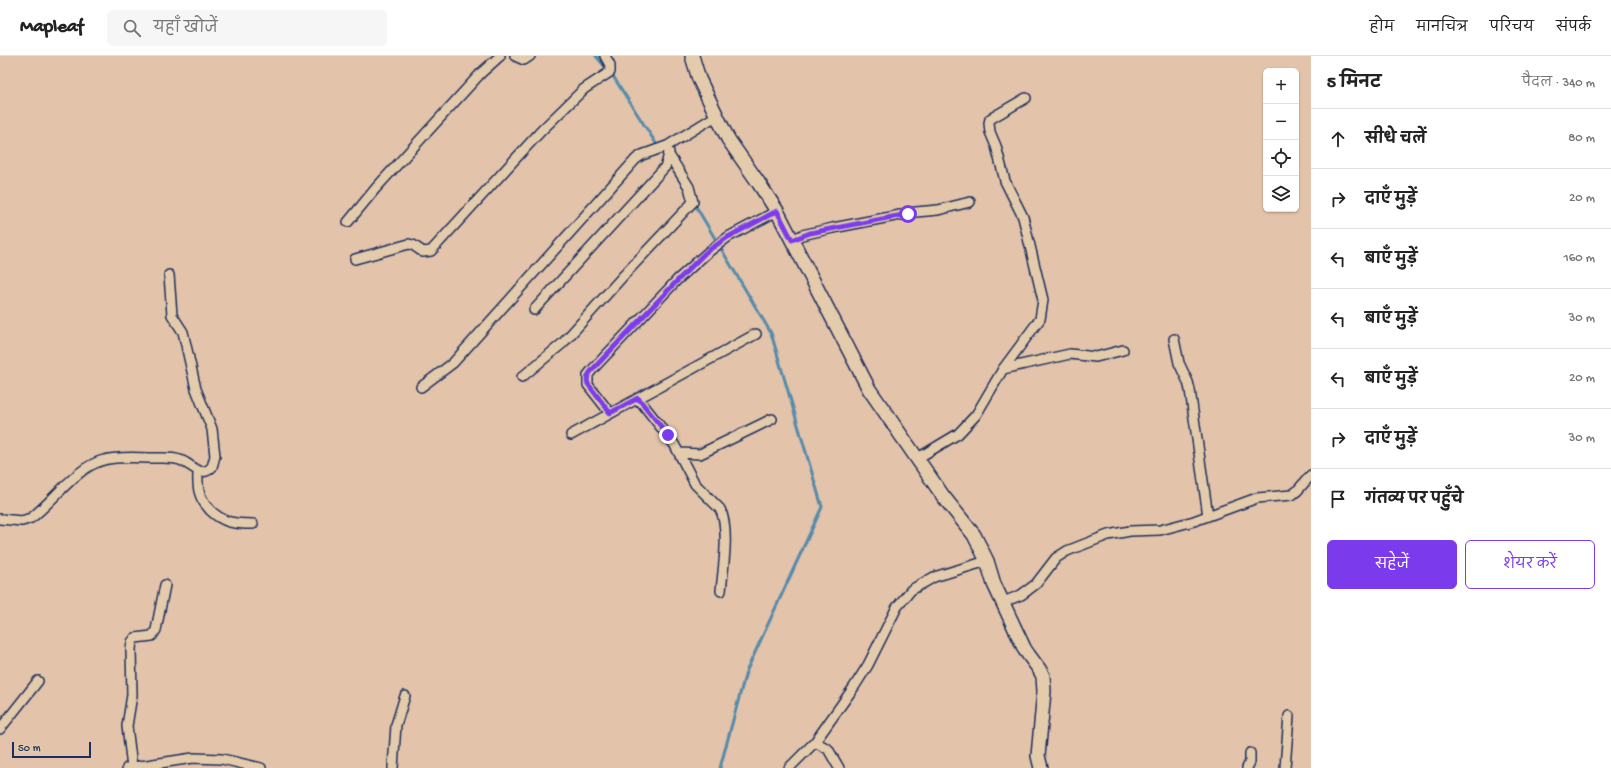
<!DOCTYPE html>
<html lang="hi">
<head>
<meta charset="utf-8">
<style>
  :root { --surface:#fff; --page:#f6f6f6; --text:#222; --muted:#767676; --line:#e0e0e0; --accent:#7c3aed }
  body { margin:0; font-family:"Gochi Hand","Playpen Sans Deva",sans-serif; background:var(--page); color:var(--text) }
  .controls { position:absolute; right:12px; top:12px; display:grid; overflow:hidden; border-radius:6px; box-shadow:0 1px 3px #0004 }
  .controls button { width:36px; height:36px; display:grid; place-items:center; padding:0; border:0; border-bottom:1px solid var(--line); background:var(--surface); color:var(--text); font:20px sans-serif }
  .scale { position:absolute; left:12px; bottom:10px; width:79px; box-sizing:border-box; padding-left:4px; border:2px solid #1b2f5e; border-top:0; font-size:11px; line-height:14px; white-space:nowrap; color:#1b2f5e; -webkit-text-stroke:3px #e4cbac; paint-order:stroke }
  .stop { position:absolute; width:12px; height:12px; margin:-9px; border:3px solid #7c3aed; border-radius:50%; background:#fff }
  .stop.end { background:#7c3aed; border-color:#fff; box-shadow:0 1px 4px #0008 }
  .list { margin:0; padding:0; list-style:none }
  h2 { display:flex; justify-content:space-between; align-items:center; height:52px; margin:0; padding:0 16px; font-size:17px }
  h2 small { font-size:13px; font-weight:400; color:var(--muted) }
  .list li { display:grid; grid-template-columns:26px 1fr auto; gap:12px; align-items:center; box-sizing:border-box; height:60px; padding:0 16px; border-top:1px solid var(--line) }
  .list b { display:block; font-size:15px; white-space:nowrap }
  .list em { font-size:13px; font-style:normal; color:var(--muted) }
  .actions { display:flex; gap:8px; padding:12px 16px }
  .actions a { flex:1; padding:9px 0; border:1px solid var(--accent); border-radius:6px; text-align:center; font-size:14px; color:var(--accent) }
  .actions .main { background:var(--accent); color:#fff }
  .icon { flex:none; width:22px; height:22px; fill:none; stroke:currentColor; stroke-width:2; stroke-linecap:round; stroke-linejoin:round }
  .map { position:relative; flex:none; width:1311px; height:712px; overflow:hidden }
  header { display:flex; align-items:center; gap:24px; box-sizing:border-box; height:56px; padding:0 20px; background:var(--surface); border-bottom:1px solid var(--line) }
  header strong { font-size:19px }
  nav { display:flex; gap:22px; margin-inline-start:auto; font-size:14px }
  .search { width:280px; height:36px; background:var(--page); display:flex; align-items:center; gap:10px; box-sizing:border-box; padding:0 14px; border-radius:6px; color:var(--muted); font-size:15px }
  main { display:flex }
  aside { flex:1; background:var(--surface) }
  .map>svg:first-child { display:block }
</style>
</head>
<body>
<header>
<strong>Mapleaf</strong>
<div class="search"><svg class="icon" aria-label="search" viewBox="0 0 24 24"><circle cx="10" cy="10" r="6"/><path d="M15 15l6 6"/></svg>यहाँ खोजें</div>
<nav><a>होम</a><a>मानचित्र</a><a>परिचय</a><a>संपर्क</a></nav>
</header>
<main>
<div class="map">
<svg width="1311" height="712" viewBox="0 0 1311 712">
  <rect width="100%" height="100%" fill="#e3c3aa"/>
  <filter id="ink" filterUnits="userSpaceOnUse"><feTurbulence type="fractalNoise" baseFrequency=".025" numOctaves="2"/><feDisplacementMap in="SourceGraphic" scale="8" xChannelSelector="R" yChannelSelector="G"/><feConvolveMatrix kernelMatrix="1 2 1 2 8 2 1 2 1" color-interpolation-filters="sRGB"/></filter>
  <g filter="url(#ink)">
    <g fill="none" stroke-linecap="round" stroke-linejoin="round">
      <path stroke="#578bab" stroke-width="3" d="M 596,0 L 607,13
        M 611,17 L 666,103
        M 669,108 L 686,135
        M 694,147 L 771,277 L 822,451 L 746,616 L 720,712"/>
      <defs>
        <path id="street" d="M 515,0 L 524,4 L 530,0
          M 348,166 L 376,132 L 481,17 L 500,0
          M 792,184 L 802,179 L 833,172 L 916,156 L 938,154 L 970,146
          M 355,203 L 409,188 L 413,189 L 423,196 L 431,195 L 541,75 L 584,33 L 610,16 L 610,9 L 605,0
          M 534,254 L 665,111 L 667,106 L 669,96
          M 1174,283 L 1179,307 L 1188,326 L 1190,334 L 1208,460
          M 1003,313 L 1070,298 L 1096,301 L 1123,294
          M 522,321 L 563,287 L 624,219 L 693,146 L 689,131 L 669,99
          M 421,331 L 453,307 L 636,103 L 642,99 L 667,90 L 716,60
          M 638,342 L 674,388 L 695,428 L 720,453 C 730,472 723,513 721,535
          M 610,357 L 588,329 L 588,319 L 592,314 L 677,224 L 707,197 L 728,181 L 777,155
          M 571,379 L 756,278
          M 680,397 L 700,398 L 772,363
          M 918,402 L 958,378 L 976,359 L 1003,313 L 1040,263 L 1043,244 L 1023,161 L 1005,125 L 996,90 L 990,76 L 989,67 L 990,63 L 1026,42
          M 198,416 C 198,423 197,431 200,438 C 201,444 206,449 210,454 C 223,467 235,468 253,468
          M 0,463 L 22,465 L 31,462 C 53,446 77,410 104,404 C 120,400 137,402 153,402 C 162,402 172,401 180,404 C 192,408 200,423 212,411 L 215,400 L 212,373 L 196,333 L 183,276 L 172,259 L 169,219
          M 1003,546 L 1021,539 L 1028,534 L 1036,528 L 1056,502 L 1067,495 L 1108,479 L 1130,475 L 1160,474 L 1194,465 L 1257,442 L 1292,439 L 1297,435 L 1311,419
          M 0,673 L 38,625
          M 815,686 L 828,693 L 839,712
          M 132,711 L 127,670 L 132,639 L 131,593 L 132,586 L 135,582 L 152,580 L 156,574 L 165,529
          M 127,712 L 193,702 L 222,703 L 261,712
          M 393,712 L 396,669 L 405,640
          M 789,712 L 815,686 L 854,631 L 868,609 L 897,551 L 911,534 L 934,521 L 987,505
          M 1247,712 L 1250,706 L 1250,697
          M 1285,712 L 1289,660"/>
        <path id="secondary" d="M 692,0 L 699,23 L 728,83 L 758,126 L 777,155 L 869,333 L 943,440 L 974,479 L 987,505 L 994,528 L 1025,594 L 1039,613 L 1043,620 L 1044,635 L 1038,700 L 1041,712"/>
      </defs>
      <use href="#street" stroke="#1b2f5e" stroke-width="12"/>
      <use href="#secondary" stroke="#1b2f5e" stroke-width="16"/>
      <use href="#street" stroke="#e4cbac" stroke-width="9"/>
      <use href="#secondary" stroke="#e4cbac" stroke-width="13"/>
    </g>
  </g>
  <g fill="none" stroke-linecap="round" stroke-linejoin="round" filter="url(#ink)">
    <path stroke="#7c3aed" stroke-width="5" d="M 668,379 L 638,342 L 610,357 L 588,328 C 586,322 588,319 592,314 L 678,224 L 706,196 L 728,181 L 777,155 L 792,184 L 810,177 L 908,158"/>
  </g>
</svg>
<div class="controls">
<button>+</button>
<button>−</button>
<button><svg class="icon" aria-label="locate" viewBox="0 0 24 24"><circle cx="12" cy="12" r="6"/><path d="M12 2v4M12 18v4M2 12h4M18 12h4"/></svg></button>
<button><svg class="icon" aria-label="layers" viewBox="0 0 24 24"><path d="M12 4l9 5-9 5-9-5zM3 14l9 5 9-5"/></svg></button>
</div>
<div class="scale">50 m</div>
<div class="stop" style="left:908px;top:158px"></div>
<div class="stop end" style="left:668px;top:379px"></div>
</div>
<aside>
<h2>5 मिनट<small>पैदल · 340 m</small></h2>
<ul class="list">
<li><svg class="icon" aria-label="ahead" viewBox="0 0 24 24"><path d="M12 20V5M6 11l6-6 6 6"/></svg><div><b>सीधे चलें</b></div><em>80 m</em></li>
<li><svg class="icon" aria-label="right" viewBox="0 0 24 24"><path d="M7 20v-9h11M14 6l5 5-5 5"/></svg><div><b>दाएँ मुड़ें</b></div><em>20 m</em></li>
<li><svg class="icon" aria-label="left" viewBox="0 0 24 24"><path d="M17 20v-9H6M10 6l-5 5 5 5"/></svg><div><b>बाएँ मुड़ें</b></div><em>160 m</em></li>
<li><svg class="icon" aria-label="left" viewBox="0 0 24 24"><path d="M17 20v-9H6M10 6l-5 5 5 5"/></svg><div><b>बाएँ मुड़ें</b></div><em>30 m</em></li>
<li><svg class="icon" aria-label="left" viewBox="0 0 24 24"><path d="M17 20v-9H6M10 6l-5 5 5 5"/></svg><div><b>बाएँ मुड़ें</b></div><em>20 m</em></li>
<li><svg class="icon" aria-label="right" viewBox="0 0 24 24"><path d="M7 20v-9h11M14 6l5 5-5 5"/></svg><div><b>दाएँ मुड़ें</b></div><em>30 m</em></li>
<li><svg class="icon" aria-label="arrive" viewBox="0 0 24 24"><path d="M6 21V4h12l-3 4 3 4H6"/></svg><div><b>गंतव्य पर पहुँचे</b></div></li>
</ul>
<div class="actions"><a class="main">सहेजें</a><a>शेयर करें</a></div>
</aside>
</main>
</body>
</html>
